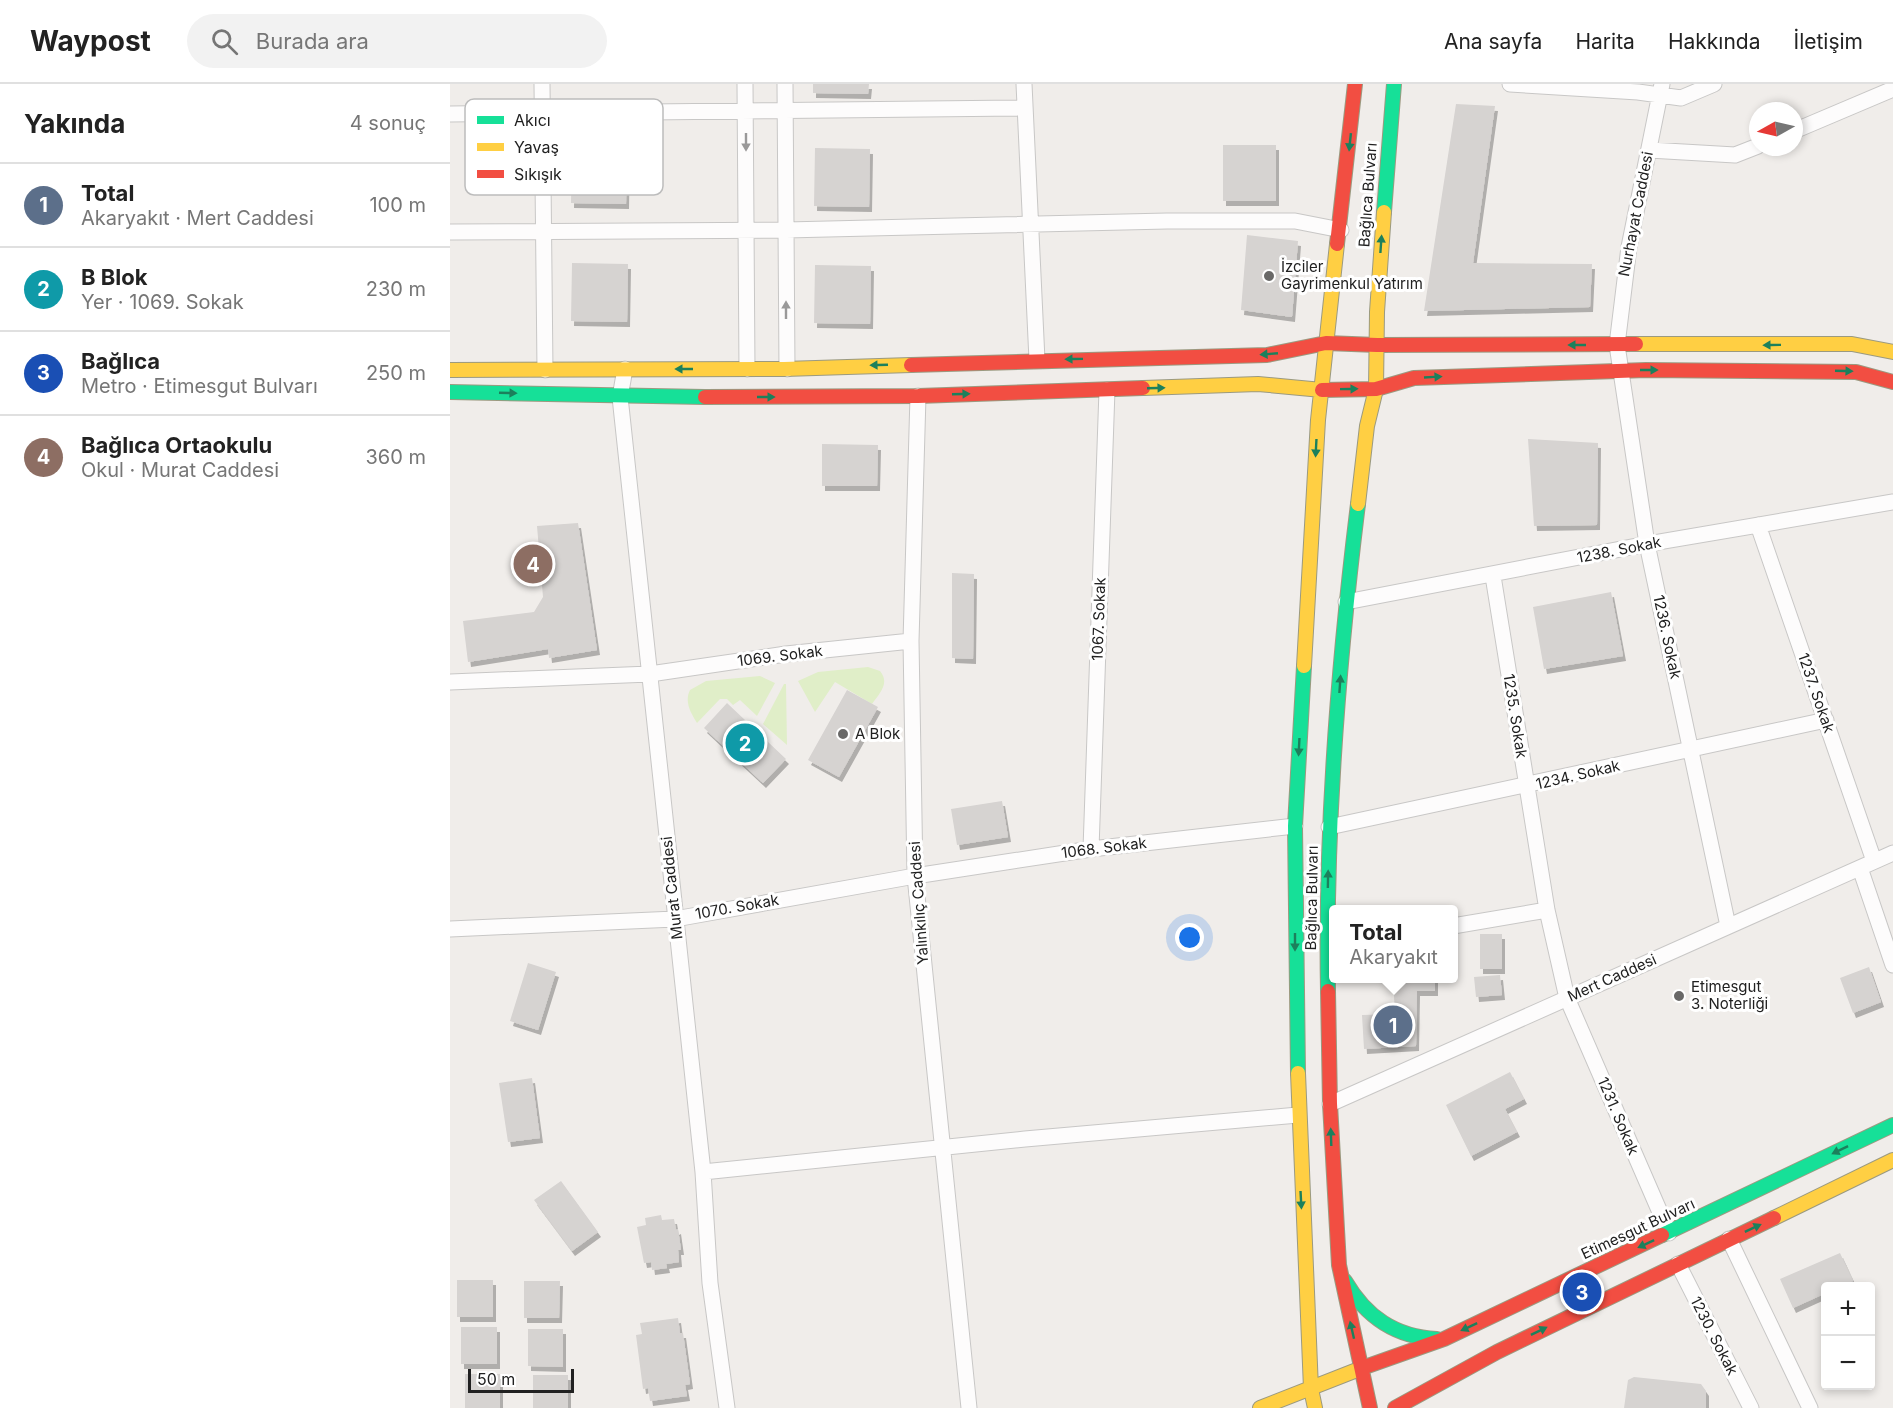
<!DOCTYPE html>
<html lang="tr">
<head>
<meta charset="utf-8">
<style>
  :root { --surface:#fff; --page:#f2f2f2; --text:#222; --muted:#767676; --line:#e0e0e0; --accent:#1a73e8 }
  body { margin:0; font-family:Inter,sans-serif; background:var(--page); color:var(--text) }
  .controls { position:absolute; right:18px; bottom:18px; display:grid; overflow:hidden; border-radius:6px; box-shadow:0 3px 9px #0003 }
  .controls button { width:54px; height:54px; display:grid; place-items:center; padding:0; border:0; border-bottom:2px solid var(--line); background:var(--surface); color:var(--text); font:30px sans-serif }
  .compass { position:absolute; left:1299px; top:18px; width:54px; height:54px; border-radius:50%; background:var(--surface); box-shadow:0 3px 9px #0003; rotate:262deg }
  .scale { position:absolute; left:18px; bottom:15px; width:106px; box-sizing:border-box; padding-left:6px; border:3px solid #212121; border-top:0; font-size:16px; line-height:21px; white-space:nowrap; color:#212121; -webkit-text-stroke:4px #fff; paint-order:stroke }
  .you { position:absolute; left:740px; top:854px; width:21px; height:21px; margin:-15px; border:4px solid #fff; border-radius:50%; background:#1a73e8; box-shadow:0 0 0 9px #1a73e833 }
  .badge { display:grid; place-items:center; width:39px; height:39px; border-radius:50%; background:var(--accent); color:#fff; font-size:20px; font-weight:700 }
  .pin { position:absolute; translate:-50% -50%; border:3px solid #fff; box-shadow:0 2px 6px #0006 }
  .popup { position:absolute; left:879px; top:821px; width:129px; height:78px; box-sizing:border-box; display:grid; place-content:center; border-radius:6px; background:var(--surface); filter:drop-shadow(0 2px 4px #0005); font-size:20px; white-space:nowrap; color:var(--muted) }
  .popup b { font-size:22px; color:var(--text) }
  .popup::after { content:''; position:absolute; left:50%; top:100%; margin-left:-12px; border:12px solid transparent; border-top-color:var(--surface) }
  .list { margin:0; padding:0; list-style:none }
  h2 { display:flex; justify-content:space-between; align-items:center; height:78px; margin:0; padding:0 24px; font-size:26px }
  h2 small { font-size:20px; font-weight:400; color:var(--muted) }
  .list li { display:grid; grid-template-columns:39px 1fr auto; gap:18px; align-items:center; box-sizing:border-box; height:84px; padding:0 24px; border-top:2px solid var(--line) }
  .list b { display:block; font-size:22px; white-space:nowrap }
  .list p { margin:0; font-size:20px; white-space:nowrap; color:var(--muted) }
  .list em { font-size:20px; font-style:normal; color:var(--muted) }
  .icon { flex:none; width:33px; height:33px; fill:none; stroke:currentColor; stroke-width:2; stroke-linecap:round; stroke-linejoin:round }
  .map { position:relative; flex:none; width:1443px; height:1324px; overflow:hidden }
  header { display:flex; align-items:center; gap:36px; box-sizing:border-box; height:84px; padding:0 30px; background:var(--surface); border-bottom:2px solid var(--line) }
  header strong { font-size:28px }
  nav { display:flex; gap:33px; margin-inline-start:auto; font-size:21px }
  .search { width:420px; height:54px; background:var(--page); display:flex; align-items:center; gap:15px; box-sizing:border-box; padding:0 21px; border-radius:33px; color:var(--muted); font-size:22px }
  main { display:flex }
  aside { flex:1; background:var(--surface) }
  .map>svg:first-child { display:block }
</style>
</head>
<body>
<header>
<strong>Waypost</strong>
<div class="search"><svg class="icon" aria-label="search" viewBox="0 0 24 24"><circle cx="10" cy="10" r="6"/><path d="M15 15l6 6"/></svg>Burada ara</div>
<nav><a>Ana sayfa</a><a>Harita</a><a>Hakkında</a><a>İletişim</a></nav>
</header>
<main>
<aside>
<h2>Yakında<small>4 sonuç</small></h2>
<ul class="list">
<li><span class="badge" style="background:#5c6f8a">1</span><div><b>Total</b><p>Akaryakıt · Mert Caddesi</p></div><em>100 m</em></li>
<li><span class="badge" style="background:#0f9aa8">2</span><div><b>B Blok</b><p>Yer · 1069. Sokak</p></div><em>230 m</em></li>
<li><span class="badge" style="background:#1a4fb4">3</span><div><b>Bağlıca</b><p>Metro · Etimesgut Bulvarı</p></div><em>250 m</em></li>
<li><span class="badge" style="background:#8d6e63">4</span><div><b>Bağlıca Ortaokulu</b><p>Okul · Murat Caddesi</p></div><em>360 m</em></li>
</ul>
</aside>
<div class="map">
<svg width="1443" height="1324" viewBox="0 0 1443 1324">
  <defs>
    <filter id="shadow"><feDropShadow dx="3" dy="5" stdDeviation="0" flood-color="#0004"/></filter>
  </defs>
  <rect width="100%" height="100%" fill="#f0edea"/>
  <path fill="#e0eec8" d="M 418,583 L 430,587 C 440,599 430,609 422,620 L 385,598 L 365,628 L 348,597 L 368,588 Z
    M 310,592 L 325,599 L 307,632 L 290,616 L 283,621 L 277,615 L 270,615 L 247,639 C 241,629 234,618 240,606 L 256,597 Z
    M 334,600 L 336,600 L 337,661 L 313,640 Z"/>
  <path fill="#d6d3d1" filter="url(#shadow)" d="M 363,0 L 419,0 L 418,10 L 363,9 Z
    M 1006,20 L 1045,22 L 1023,179 L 1142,180 L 1140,223 L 974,227 Z
    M 122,61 L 177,62 L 176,120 L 121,119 Z
    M 773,61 L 826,61 L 826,117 L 773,117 Z
    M 365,64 L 420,65 L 419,123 L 364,122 Z
    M 797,151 L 848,157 L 842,233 L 791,226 Z
    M 122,179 L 178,180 L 177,238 L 121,237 Z
    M 365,181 L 421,182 L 420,240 L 364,239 Z
    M 1078,355 L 1148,359 L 1147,441 L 1084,442 Z
    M 372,360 L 428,361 L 427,402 L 372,402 Z
    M 128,439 L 147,566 L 99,574 L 98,565 L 18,578 L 13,537 L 84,528 L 93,513 L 87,442 Z
    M 502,489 L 524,490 L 523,575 L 502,574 Z
    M 1161,508 L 1173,572 L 1094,585 L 1083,523 Z
    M 397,606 L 428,623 L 389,693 L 358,676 Z
    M 277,619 L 336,675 L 313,699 L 254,644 Z
    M 552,717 L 558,753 L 507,761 L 501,725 Z
    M 1030,850 L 1052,850 L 1052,885 L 1030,885 Z
    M 78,879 L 106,888 L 88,946 L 60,937 Z
    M 1419,883 L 1431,918 L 1403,929 L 1390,894 Z
    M 1050,891 L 1052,911 L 1026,913 L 1024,893 Z
    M 943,894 L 985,894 L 985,907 L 967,907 L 966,962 L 914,965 L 912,931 L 945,930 Z
    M 1060,988 L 1074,1015 L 1055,1025 L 1067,1048 L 1021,1072 L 996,1021 Z
    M 82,994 L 90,1054 L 58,1058 L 49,999 Z
    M 111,1097 L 148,1148 L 122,1167 L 84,1116 Z
    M 211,1131 L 212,1136 L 224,1135 L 226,1146 L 228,1145 L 231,1166 L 228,1166 L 229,1178 L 216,1180 L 217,1184 L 202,1186 L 201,1178 L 194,1179 L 187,1143 L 196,1141 L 195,1134 Z
    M 1390,1169 L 1403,1197 L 1391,1202 L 1376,1202 L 1376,1209 L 1343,1224 L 1330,1195 Z
    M 7,1196 L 43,1196 L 43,1233 L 7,1233 Z
    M 74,1197 L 110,1197 L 109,1234 L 74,1234 Z
    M 228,1234 L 230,1249 L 233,1249 L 240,1300 L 235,1301 L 237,1312 L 200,1317 L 198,1304 L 193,1305 L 186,1251 L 192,1250 L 190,1239 Z
    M 11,1243 L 47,1243 L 47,1280 L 11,1280 Z
    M 78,1245 L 113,1245 L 113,1283 L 78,1282 Z
    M 15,1290 L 50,1290 L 50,1324 L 15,1324 Z
    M 83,1291 L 118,1291 L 118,1324 L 83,1324 Z
    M 1184,1293 L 1251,1300 L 1256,1307 L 1256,1324 L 1174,1324 L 1178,1296 Z"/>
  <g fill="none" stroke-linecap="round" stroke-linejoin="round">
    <defs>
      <path id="street" d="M 92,0 L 95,286
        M 295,0 L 297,285
        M 335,0 L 337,285
        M 574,0 L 587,276
        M 1060,0 L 1188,8 L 1231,14 L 1264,0
        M 1212,0 L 1179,163 L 1167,261 L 1197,460 L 1278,842
        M 0,30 L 573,24
        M 1344,47 L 1443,5
        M 1199,66 L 1285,71 L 1308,62
        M 0,148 L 336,146 L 717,137 L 845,137 L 891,146
        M 175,285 L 170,313 L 253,1088 L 260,1199 L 277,1324
        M 468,312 L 461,557 L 465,792 L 519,1324
        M 1308,441 L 1424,777
        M 1043,492 L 1097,826 L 1117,914 L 1219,1149
        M 896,518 L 1197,460 L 1443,418
        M 0,598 L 200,590 L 336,570 L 461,557
        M 879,743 L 1376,636
        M 641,765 L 657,306
        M 1410,784 L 1443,881
        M 1003,842 L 1097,826
        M 0,845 L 225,835 L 465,792 L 641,765 L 845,742
        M 880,1020 L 1443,769
        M 253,1088 L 575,1055 L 848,1031
        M 1279,1155 L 1360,1324
        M 1228,1180 L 1301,1324"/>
      <path id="fast" d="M 934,128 L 944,0
        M 0,308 L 255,313
        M 878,907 C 875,744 888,581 908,420
        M 848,989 L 845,742 L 854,582
        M 1212,1151 L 1443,1041
        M 895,1197 C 916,1233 945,1253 987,1255"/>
      <path id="slow" d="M 1186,260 L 1402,260 L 1443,268
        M 0,286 L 334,285 L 461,281
        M 693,304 L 808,300 L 872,306
        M 908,420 L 917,342 L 926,305 L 927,228 L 934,128
        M 854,582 L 868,336 L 887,160
        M 848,989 L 861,1305 L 865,1324
        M 1324,1134 L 1443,1076
        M 810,1324 L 912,1284"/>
      <path id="jam" d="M 887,160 L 905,0
        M 876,259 L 927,261
        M 927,261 L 1186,260
        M 461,281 L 817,271 L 876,259
        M 926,305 L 964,294 L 1196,286 L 1406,288 L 1443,298
        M 872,306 L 926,305
        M 255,313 L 468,312 L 693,304
        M 878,907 L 880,1020 L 889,1181 L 920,1324
        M 912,1284 L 994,1255 L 1212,1151
        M 945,1324 L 1047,1268 L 1324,1134"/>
    </defs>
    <use href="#street" stroke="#c8c7c6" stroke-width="17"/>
    <use href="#fast" stroke="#9b9a80" stroke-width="16"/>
    <use href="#slow" stroke="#9b9a80" stroke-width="16"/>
    <use href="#jam" stroke="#9b9a80" stroke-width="16"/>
    <use href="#street" stroke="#fdfcfc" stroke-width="15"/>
    <use href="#fast" stroke="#16e098" stroke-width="14"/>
    <use href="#slow" stroke="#ffcf43" stroke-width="14"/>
    <use href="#jam" stroke="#f24e42" stroke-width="14"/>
  </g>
  <defs><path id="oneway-solid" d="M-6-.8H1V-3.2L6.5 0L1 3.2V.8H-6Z" transform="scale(1.5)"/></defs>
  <g fill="#9a9999">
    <use href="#oneway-solid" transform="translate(296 58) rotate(90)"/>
    <use href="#oneway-solid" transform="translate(336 226) rotate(-90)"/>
  </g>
  <g fill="#1c805c">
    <use href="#oneway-solid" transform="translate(900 58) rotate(96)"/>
    <use href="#oneway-solid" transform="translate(931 160) rotate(-86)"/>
    <use href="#oneway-solid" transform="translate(1127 261) rotate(180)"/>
    <use href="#oneway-solid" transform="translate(1322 261) rotate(179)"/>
    <use href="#oneway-solid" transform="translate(819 270) rotate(175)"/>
    <use href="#oneway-solid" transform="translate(624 275) rotate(179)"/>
    <use href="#oneway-solid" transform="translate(429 281) rotate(178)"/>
    <use href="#oneway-solid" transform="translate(234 285) rotate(-180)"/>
    <use href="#oneway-solid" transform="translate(1199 286)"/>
    <use href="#oneway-solid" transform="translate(1394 287) rotate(2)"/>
    <use href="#oneway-solid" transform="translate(983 293) rotate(-3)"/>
    <use href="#oneway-solid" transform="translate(706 304) rotate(-2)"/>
    <use href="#oneway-solid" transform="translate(899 305) rotate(-1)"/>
    <use href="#oneway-solid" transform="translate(58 309) rotate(2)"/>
    <use href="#oneway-solid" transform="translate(511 310) rotate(-2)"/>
    <use href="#oneway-solid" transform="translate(316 313)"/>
    <use href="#oneway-solid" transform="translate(866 364) rotate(93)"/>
    <use href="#oneway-solid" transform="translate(890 600) rotate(-86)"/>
    <use href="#oneway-solid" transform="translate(849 663) rotate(93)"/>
    <use href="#oneway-solid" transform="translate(878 795) rotate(-89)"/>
    <use href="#oneway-solid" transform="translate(845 858) rotate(90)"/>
    <use href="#oneway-solid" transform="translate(881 1053) rotate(-92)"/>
    <use href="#oneway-solid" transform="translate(1390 1066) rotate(154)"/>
    <use href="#oneway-solid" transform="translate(851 1116) rotate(87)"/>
    <use href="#oneway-solid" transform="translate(1303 1144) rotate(-25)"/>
    <use href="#oneway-solid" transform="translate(1196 1160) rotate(155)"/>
    <use href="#oneway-solid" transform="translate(1019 1243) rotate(155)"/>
    <use href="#oneway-solid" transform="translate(902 1246) rotate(-103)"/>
    <use href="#oneway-solid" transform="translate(1089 1247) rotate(-26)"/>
  </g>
  <g fill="#696867" stroke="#fff" stroke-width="2">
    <circle cx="819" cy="192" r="6"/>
    <circle cx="393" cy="650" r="6"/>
    <circle cx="1229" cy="912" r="6"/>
  </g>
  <g text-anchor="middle" stroke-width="6" stroke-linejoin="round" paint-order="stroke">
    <g font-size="15" fill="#212121" stroke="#fff">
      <text transform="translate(918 111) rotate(-86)" y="5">Bağlıca Bulvarı</text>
      <text transform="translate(1186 130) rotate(-79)" y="5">Nurhayat Caddesi</text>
      <text transform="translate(1169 466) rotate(-11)" y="5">1238. Sokak</text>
      <text transform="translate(649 535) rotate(-88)" y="5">1067. Sokak</text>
      <text transform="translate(1217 553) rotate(78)" y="5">1236. Sokak</text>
      <text transform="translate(330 572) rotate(-7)" y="5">1069. Sokak</text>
      <text transform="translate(1366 609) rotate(71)" y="5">1237. Sokak</text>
      <text transform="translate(1065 632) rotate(81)" y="5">1235. Sokak</text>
      <text transform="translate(1128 691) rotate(-13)" y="5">1234. Sokak</text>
      <text transform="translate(654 764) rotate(-7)" y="5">1068. Sokak</text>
      <text transform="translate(222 804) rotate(-96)" y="5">Murat Caddesi</text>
      <text transform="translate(862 814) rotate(-89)" y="5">Bağlıca Bulvarı</text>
      <text transform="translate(469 819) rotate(-94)" y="5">Yalınkılıç Caddesi</text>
      <text transform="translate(287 823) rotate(-10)" y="5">1070. Sokak</text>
      <text transform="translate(1162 894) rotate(-24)" y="5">Mert Caddesi</text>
      <text transform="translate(1168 1032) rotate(67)" y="5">1231. Sokak</text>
      <text transform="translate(1188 1145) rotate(-25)" y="5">Etimesgut Bulvarı</text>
      <text transform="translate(1264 1252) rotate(63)" y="5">1230. Sokak</text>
    </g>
    <g font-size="15" fill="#212121" stroke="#fff" text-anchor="start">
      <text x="831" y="188">İzciler<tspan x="831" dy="17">Gayrimenkul Yatırım</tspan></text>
      <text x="405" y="655">A Blok</text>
      <text x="1241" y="908">Etimesgut<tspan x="1241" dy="17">3. Noterliği</tspan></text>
    </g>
  </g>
  <rect x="15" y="15" width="198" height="96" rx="9" fill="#fff" stroke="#bcbcbc" stroke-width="1.5"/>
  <rect x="27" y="32" width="27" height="8" fill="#16e098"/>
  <rect x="27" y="59" width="27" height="8" fill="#ffcf43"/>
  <rect x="27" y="86" width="27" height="8" fill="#f24e42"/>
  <g font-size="16" fill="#212121">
    <text x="64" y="42">Akıcı</text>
    <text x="64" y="69">Yavaş</text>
    <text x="64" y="96">Sıkışık</text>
  </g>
</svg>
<div class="controls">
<button>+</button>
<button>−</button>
</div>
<svg class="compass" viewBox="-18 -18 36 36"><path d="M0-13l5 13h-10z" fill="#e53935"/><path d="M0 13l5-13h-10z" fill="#767676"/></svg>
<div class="scale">50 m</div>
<div class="you"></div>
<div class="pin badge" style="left:943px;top:941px;background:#5c6f8a">1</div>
<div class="popup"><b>Total</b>Akaryakıt</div>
<div class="pin badge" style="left:295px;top:659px;background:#0f9aa8">2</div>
<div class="pin badge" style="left:1132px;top:1208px;background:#1a4fb4">3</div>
<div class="pin badge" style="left:83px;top:480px;background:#8d6e63">4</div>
</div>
</main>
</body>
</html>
